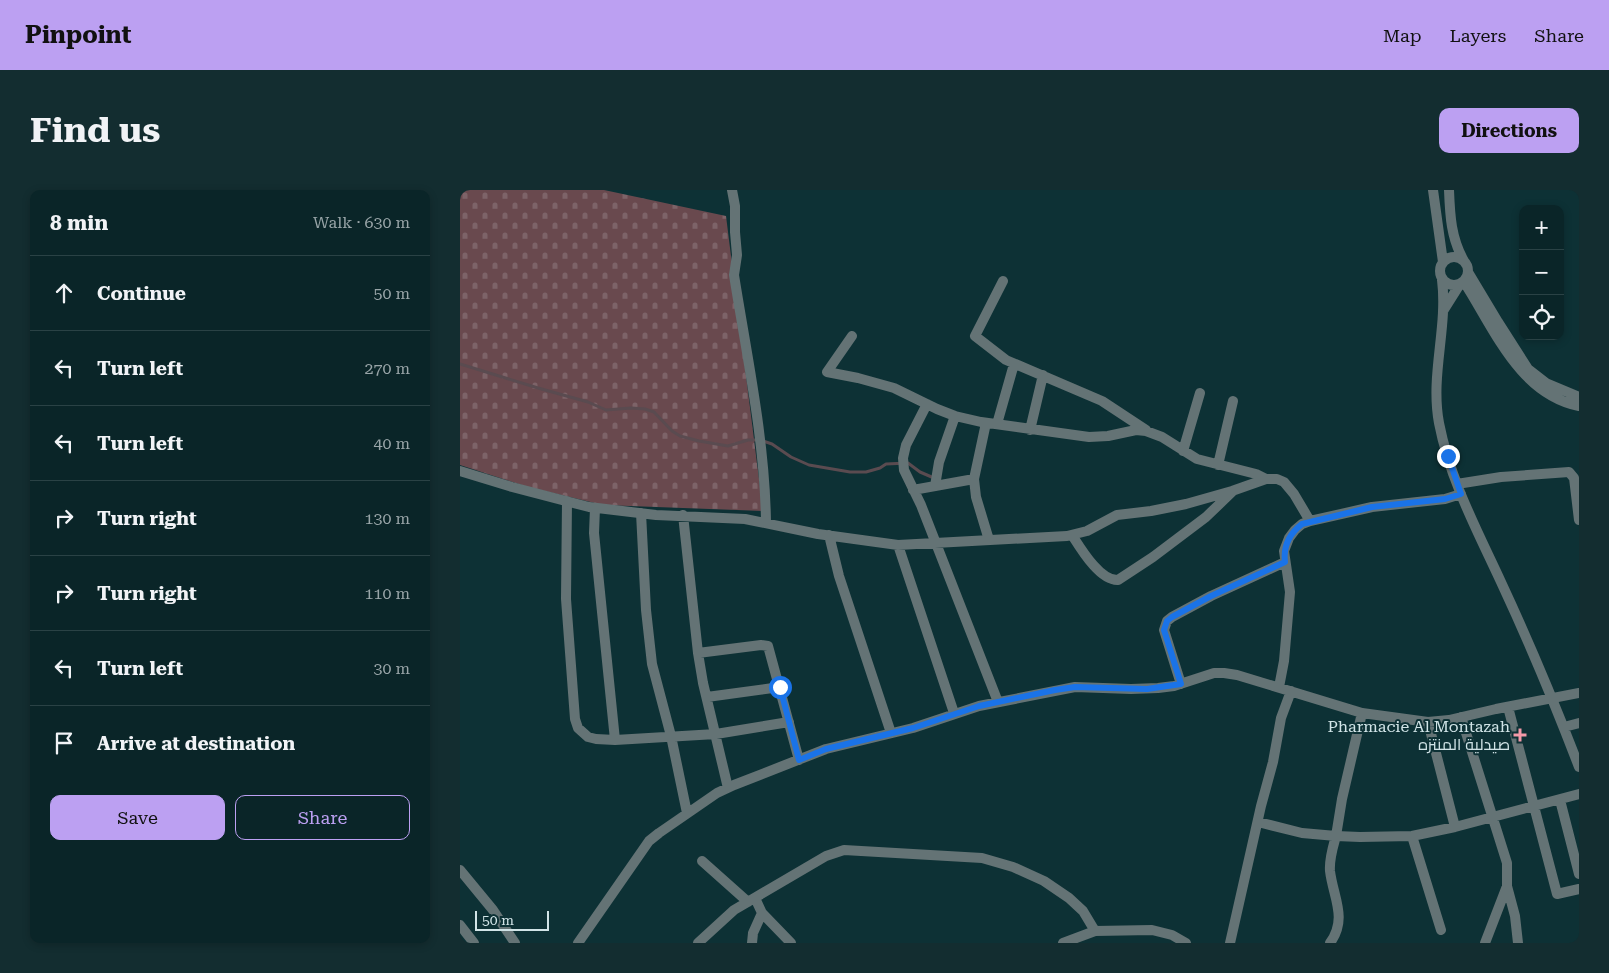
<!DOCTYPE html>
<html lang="en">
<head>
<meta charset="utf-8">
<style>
  :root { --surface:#0a2528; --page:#132d30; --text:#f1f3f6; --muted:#99a5a8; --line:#2a4245; --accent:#bca0f2 }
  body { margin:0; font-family:"Roboto Serif",Cairo,serif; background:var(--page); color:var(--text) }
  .controls { position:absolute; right:15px; top:15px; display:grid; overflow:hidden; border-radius:10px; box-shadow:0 2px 8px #0003 }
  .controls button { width:45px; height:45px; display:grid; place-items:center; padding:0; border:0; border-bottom:1px solid var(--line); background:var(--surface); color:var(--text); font:25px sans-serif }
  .scale { position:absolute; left:15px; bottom:12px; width:74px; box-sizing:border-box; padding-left:5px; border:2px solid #d1e4e7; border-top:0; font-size:14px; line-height:18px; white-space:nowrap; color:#d1e4e7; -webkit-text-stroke:4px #0d3135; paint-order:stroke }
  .stop { position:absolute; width:15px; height:15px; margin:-11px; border:4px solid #1a73e8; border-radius:50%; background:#fff }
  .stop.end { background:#1a73e8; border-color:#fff; box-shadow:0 1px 5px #0008 }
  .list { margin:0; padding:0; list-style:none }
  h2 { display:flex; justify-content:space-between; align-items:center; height:65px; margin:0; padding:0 20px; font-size:21px }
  h2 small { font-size:16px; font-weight:400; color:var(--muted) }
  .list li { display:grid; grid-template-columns:32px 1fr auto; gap:15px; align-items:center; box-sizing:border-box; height:75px; padding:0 20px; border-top:1px solid var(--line) }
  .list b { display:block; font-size:19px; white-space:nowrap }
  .list em { font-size:16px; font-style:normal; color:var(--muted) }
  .actions { display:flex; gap:10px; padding:15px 20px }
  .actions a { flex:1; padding:11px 0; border:1px solid var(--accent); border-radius:10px; text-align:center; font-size:18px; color:var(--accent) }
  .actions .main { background:var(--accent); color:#111 }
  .icon { flex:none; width:28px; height:28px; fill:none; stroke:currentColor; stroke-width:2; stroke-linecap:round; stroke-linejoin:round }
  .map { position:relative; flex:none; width:1119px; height:753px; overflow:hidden; border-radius:10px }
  header { display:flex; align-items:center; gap:30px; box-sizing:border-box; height:70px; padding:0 25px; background:var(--accent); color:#111 }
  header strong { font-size:24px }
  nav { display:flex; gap:28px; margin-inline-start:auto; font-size:18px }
  .intro { display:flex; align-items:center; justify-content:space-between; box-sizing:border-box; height:120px; padding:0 30px }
  h1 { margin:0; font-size:35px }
  .button { padding:12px 22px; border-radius:10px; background:var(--accent); color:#111; font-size:18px; font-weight:700 }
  main { display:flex; gap:30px; padding:0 30px }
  aside { flex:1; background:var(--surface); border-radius:10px; box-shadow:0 2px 8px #0003 }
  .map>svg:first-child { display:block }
</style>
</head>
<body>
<header>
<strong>Pinpoint</strong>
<nav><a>Map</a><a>Layers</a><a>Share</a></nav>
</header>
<div class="intro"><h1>Find us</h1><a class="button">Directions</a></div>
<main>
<aside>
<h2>8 min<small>Walk · 630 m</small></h2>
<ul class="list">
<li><svg class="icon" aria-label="ahead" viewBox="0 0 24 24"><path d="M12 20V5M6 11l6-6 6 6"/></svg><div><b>Continue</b></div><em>50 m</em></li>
<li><svg class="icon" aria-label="left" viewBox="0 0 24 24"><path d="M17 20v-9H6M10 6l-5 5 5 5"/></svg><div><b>Turn left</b></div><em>270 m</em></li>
<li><svg class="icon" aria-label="left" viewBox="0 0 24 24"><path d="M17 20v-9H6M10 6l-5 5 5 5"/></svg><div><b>Turn left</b></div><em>40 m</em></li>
<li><svg class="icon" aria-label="right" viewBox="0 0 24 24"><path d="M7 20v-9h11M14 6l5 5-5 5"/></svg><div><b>Turn right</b></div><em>130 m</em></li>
<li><svg class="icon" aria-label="right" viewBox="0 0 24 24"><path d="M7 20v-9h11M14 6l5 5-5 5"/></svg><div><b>Turn right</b></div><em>110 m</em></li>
<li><svg class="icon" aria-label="left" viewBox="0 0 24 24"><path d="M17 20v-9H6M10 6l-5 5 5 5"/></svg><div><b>Turn left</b></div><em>30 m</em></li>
<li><svg class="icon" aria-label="arrive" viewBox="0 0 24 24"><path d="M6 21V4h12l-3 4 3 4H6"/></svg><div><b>Arrive at destination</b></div></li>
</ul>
<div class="actions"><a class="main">Save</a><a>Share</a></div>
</aside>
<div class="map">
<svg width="1119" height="753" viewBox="0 0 1119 753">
  <defs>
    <pattern id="cemetery-stones" width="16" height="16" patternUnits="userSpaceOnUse" patternTransform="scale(1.25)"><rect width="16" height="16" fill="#69494e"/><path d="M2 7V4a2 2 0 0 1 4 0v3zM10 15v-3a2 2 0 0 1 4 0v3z" fill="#7d6368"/></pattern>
  </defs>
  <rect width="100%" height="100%" fill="#0d3135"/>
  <path fill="url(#cemetery-stones)" d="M 0,0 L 144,0 L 266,26 L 303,321 L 143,315 L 68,297 L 0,275 Z"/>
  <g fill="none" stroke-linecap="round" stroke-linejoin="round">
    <path stroke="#5a4b50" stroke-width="3" d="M 0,174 L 78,198 L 128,212 L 146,220 L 171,218 L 185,219 L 194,222 L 212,241 L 220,246 L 239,251 L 268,256 L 288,250 L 300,250 L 312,254 L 331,267 L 349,275 L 390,282 L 406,282 L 420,278 L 426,274 L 448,273 L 460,282 L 474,288"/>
    <path stroke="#647375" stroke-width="10" d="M 272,0 L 275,16 L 275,42 L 277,65 L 274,85 C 287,167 305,250 306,333
      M 973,0 L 983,72
      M 989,0 C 990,26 991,48 1004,71
      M980 81a14 14 0 1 1 28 0a14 14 0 1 1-28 0Z
      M 1008,82 L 1038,132 L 1068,179 L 1086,193 L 1119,207
      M 982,90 C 988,138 970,185 979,233 C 990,290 1017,340 1041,392 C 1069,452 1095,514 1119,577
      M 543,91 L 515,146 L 546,170 L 642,211 L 686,240
      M 1004,92 C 1034,138 1059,204 1119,216
      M 983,121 L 1000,94
      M 392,146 L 367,182 L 398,188 L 434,198 L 477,219 L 495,226 L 521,232 L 629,247 L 648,246 L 676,240 L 686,241 L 702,247 L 737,269 L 796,284 L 806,289
      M 467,214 L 446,255 L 443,268 L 444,280 L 461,315 L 538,512
      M 526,233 L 514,289 L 516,307 L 529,350
      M 537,234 L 554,174
      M 570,240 L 583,185
      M 723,261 L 740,203
      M 758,275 L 773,211
      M 0,281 L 52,297 L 129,317 L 196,325 L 285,329 L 358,344 L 438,355 L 607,346 L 627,341 L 657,325 L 691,321 L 726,314 L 772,301 L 806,289 L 817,289 L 824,292 L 834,304 L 850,331
      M 997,294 L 1041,287 L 1109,282 L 1114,288 L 1119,330
      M 475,296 L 479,272 L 495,226
      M 453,300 L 514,289
      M 107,311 L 106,409 L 115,529 L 118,538 L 128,547 L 136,549 L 155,550 L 256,544 L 329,532
      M 135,318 L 134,343 L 155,550
      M 181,323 L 186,420 L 192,474 L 211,546 L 227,623
      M 223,325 L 238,463 L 243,493 L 268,598
      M 369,345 L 379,386 L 431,543
      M 612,345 C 621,359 640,391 658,390 L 693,367 L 746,327 L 772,302
      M 438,355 L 494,523
      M 238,463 L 301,455 L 308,456 L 339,570
      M 721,494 L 704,440 L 707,431 L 712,427 L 751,406 L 825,372
      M 819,497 L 824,471 L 830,402 L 824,361 L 829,348 L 835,340 L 842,334 L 850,331 L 912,317 L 985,309 L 1001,304
      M 247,507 L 320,497
      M 1048,517 L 1097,704 L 1119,699
      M 1001,527 L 1047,673 L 1047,696 L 1025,753
      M 968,532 L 995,637
      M 1104,537 L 1119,533
      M 1100,610 L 1119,684
      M 798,632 L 842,643 L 876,646 L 882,609 L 902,523
      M 952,646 L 981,740
      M 242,671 L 288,712
      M 0,680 L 33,720 L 55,753
      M 1047,696 L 1055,726 L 1058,753
      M 295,708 L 302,723 L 331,753
      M 0,735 L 14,753
      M 118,753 L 189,651 L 199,643 L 257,603 L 274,595 L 366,559 L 453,538 L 519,516 L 615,497 L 671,499 L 698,498 L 714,496 L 754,483 L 764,483 L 777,485 L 902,523 L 968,532 L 989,530 L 1036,519 L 1119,503
      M 238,753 L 274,720 L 366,666 L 384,660 L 522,668 L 553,677 L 584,691 L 609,708 L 623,721 L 635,741
      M 292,753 L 293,743 L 302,723
      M 603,753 L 635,741 L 692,740 L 712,745 L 726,753
      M 770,753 L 801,616 L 813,572 L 821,528 L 831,501
      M 870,753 C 888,728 873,707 870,681 C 869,669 873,657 876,646 L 900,647 L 952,646 L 995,637 L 1119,604"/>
  </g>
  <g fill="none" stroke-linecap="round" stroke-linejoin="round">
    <path stroke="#1a73e8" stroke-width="6" d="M 320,497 L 339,570 L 366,559 L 453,538 L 519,516 L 595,500 L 615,497 L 687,499 L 721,494 L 704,440 L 707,431 L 712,427 L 751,406 L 825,372 C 823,356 829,344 842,334 L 912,317 L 985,309 L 1001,304 L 988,266"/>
  </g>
  <path fill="#f39aa9" stroke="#0d3135" stroke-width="2" d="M1057.5 537.5h5v5h5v5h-5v5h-5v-5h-5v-5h5z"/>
  <g text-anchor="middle" stroke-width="4" stroke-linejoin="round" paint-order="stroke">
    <g font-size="16" fill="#d1e4e7" stroke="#0d3135" text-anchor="end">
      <text x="1050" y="542">Pharmacie Al Montazah<tspan x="1050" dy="18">صيدلية المنتزه</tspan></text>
    </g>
  </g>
</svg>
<div class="controls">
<button>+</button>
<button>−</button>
<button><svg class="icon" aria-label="locate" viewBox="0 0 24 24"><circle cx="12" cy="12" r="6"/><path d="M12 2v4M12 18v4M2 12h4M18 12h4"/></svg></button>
</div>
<div class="scale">50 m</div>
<div class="stop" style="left:320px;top:497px"></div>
<div class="stop end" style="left:988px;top:266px"></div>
</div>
</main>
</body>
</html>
